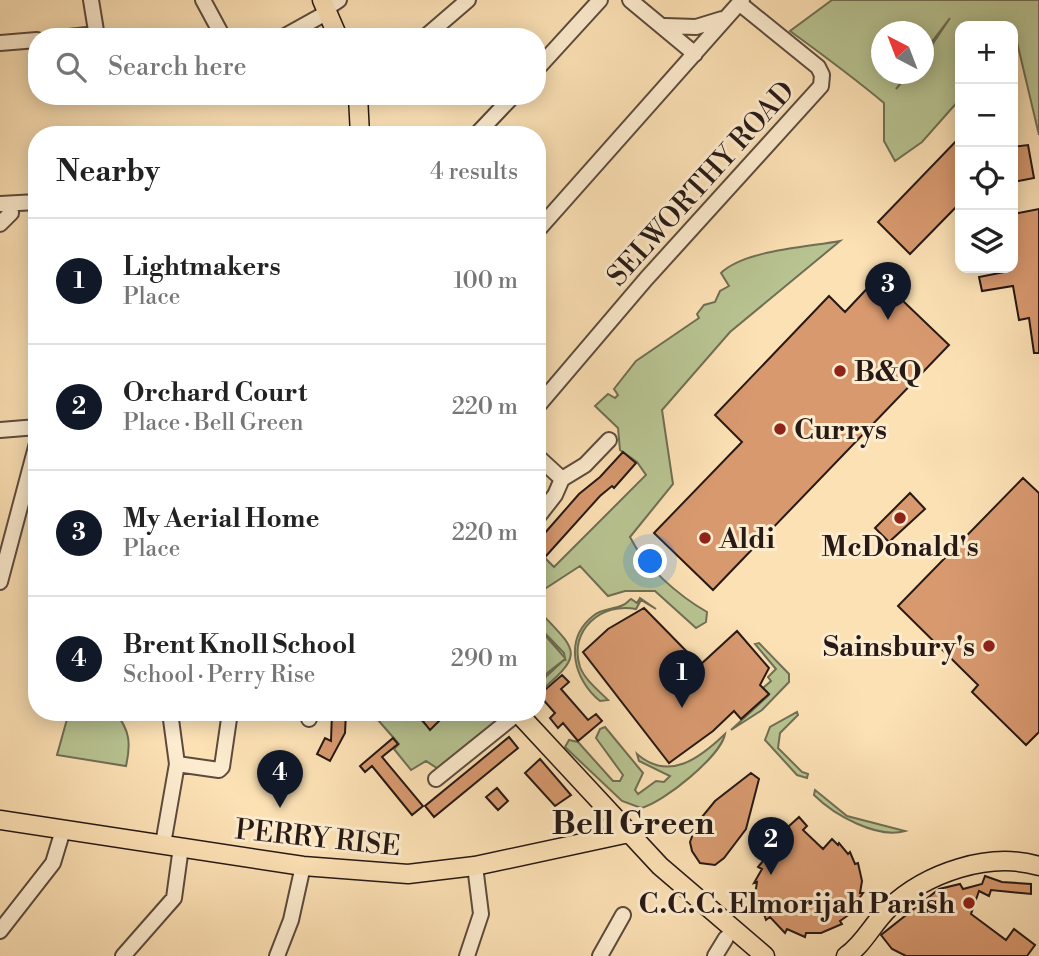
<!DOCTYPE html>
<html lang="en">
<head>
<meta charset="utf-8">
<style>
  :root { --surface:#fff; --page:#f6f6f6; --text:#222; --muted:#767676; --line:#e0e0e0; --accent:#111827 }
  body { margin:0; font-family:"Libre Bodoni",serif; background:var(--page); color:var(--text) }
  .controls { position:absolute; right:21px; top:21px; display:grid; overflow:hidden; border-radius:14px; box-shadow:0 4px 18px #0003 }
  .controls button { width:63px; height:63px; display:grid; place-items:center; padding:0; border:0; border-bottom:2px solid var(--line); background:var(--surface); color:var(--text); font:35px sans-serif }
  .compass { position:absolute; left:871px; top:21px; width:63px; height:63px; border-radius:50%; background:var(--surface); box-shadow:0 4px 18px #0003; rotate:318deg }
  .you { position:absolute; left:651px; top:562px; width:24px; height:24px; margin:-18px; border:5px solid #fff; border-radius:50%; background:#1a73e8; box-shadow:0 0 0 10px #1a73e833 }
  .badge { display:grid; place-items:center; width:46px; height:46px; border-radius:50%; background:var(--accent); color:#fff; font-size:23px; font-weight:700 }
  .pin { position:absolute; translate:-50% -58px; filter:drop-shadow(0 2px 4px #0008) }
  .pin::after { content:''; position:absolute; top:37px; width:24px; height:21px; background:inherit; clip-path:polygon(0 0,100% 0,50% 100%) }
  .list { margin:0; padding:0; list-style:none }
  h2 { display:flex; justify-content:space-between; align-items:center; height:91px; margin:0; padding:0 28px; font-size:30px }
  h2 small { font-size:23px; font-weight:400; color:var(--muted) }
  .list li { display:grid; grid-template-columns:46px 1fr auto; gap:21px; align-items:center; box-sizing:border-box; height:126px; padding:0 28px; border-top:2px solid var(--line) }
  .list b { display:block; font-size:26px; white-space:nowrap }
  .list p { margin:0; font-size:23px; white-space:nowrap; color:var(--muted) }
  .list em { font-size:23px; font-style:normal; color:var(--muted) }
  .icon { flex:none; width:38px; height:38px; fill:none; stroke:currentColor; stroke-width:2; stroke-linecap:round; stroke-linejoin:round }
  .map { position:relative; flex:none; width:1039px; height:956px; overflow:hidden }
  .search { position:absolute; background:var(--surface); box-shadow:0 4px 18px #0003; left:28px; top:28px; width:518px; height:77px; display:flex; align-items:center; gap:18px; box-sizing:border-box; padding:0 24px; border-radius:28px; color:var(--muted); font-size:26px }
  .panel { position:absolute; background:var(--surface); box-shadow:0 4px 18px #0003; left:28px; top:126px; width:518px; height:595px; border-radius:28px }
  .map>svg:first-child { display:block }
</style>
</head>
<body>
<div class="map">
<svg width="1039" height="956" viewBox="0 0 1039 956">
  <rect width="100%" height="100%" fill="#fce1b5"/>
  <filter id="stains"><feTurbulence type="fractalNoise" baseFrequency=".00286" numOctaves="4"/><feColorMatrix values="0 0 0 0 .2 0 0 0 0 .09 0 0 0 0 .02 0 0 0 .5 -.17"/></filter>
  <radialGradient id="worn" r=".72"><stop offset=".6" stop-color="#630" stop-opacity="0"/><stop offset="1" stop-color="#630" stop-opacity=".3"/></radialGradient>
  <path fill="#b8c492" stroke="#706e54" stroke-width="2" fill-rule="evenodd" d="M 832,0 L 1039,0 L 1039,135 L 1016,38 L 1013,41 L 1013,26 L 960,26 L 960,99 L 922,142 L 895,161 L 884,141 L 884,103 C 853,77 823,55 790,31 ZM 950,18 L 924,57 L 923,74 L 909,74 L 896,89 L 907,74 L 881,74 L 881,32 L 923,32 L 924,52 Z
    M 840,241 L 730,332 L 662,410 L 673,484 L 630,537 C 644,566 679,596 707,612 L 706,622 L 696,628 L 655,591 L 625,591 L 608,596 L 580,566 L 537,594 L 537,550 L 554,567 L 646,475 L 637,462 L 620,450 L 618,428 L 595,406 L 608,394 L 615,398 L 618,395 L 614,389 L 636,361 L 699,318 L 697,314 L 704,305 L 715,302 L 720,291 L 729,286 L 721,273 C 745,250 808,247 840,241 Z
    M 640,598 L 656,609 L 641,600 L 636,609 C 602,602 568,630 580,667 C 585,680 598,690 608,700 L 600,701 C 574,680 563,640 593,616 C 603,608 613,610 623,605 C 626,604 628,601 631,599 L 637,603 Z
    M 537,609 C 578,652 586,653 537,694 L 537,685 L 565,659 L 537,681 L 537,626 L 565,658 L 564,653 L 537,625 Z
    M 759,643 L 789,674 L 789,682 L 762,710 L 731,730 L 769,695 L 763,688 L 771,681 L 768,677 L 776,669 L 755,644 Z
    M 69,712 L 115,712 C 130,730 131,744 126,766 L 57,755 Z
    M 387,712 L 413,712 L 430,729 L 448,712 L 498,712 L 498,723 L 440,770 L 426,761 L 411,770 L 394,749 L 399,744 L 378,720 Z
    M 797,712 L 798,715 L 780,733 L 778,748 L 802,772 L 808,774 L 807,778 L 797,775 L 765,740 L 770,727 Z
    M 605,727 L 643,773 L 635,790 L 638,794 L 656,781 L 664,782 L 670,776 L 639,761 L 637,754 C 669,782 700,758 725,734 C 721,756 663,803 641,808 L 622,801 L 565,747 L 569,740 L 578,742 L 613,781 L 620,781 L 623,775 L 596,738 L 600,729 Z
    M 815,790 L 847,816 L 905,831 C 877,839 834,815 814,795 Z"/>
  <path fill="#d8996f" stroke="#271915" stroke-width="2" d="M 960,137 L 960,203 L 910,254 L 878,222 Z
    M 1028,145 L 1034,178 L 1013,182 L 1013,147 Z
    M 1039,209 L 1039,353 L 1034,353 L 1029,318 L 1019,320 L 1013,286 L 982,291 L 979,277 L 1010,271 L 1013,214 Z
    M 878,277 L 949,345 L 713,590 L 654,533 L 742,442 L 715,415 L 829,296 L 845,312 Z
    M 623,452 L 636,463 L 614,488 L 612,486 L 600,496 L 546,556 L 537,548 L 537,542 L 579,494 L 600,477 Z
    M 1023,478 L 1039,493 L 1039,732 L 1026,745 L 972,692 L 978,685 L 898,606 Z
    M 910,493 L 925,509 L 889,542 L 875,528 Z
    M 644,608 L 700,665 L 737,631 L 769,668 L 760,685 L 769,694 L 741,719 L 734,711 L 713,731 L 669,763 L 583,652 L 608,629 Z
    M 562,675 L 569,682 L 561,689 L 588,720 L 596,714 L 602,721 L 578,741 L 563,723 L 558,728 L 550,718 L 555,713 L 539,695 Z
    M 332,712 L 346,712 L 345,733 L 330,761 L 317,754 L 325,738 L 331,741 Z
    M 416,712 L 448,712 L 430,730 Z
    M 509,737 L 518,748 L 434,817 L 425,806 Z
    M 393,738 L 398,744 L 382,757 L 423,806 L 412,815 L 372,766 L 365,772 L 360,766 Z
    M 540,759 L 571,795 L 555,806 L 525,773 Z
    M 751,773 L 759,779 L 746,829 L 724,858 L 715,865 L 700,863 L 692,851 L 690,842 L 697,823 L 715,801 Z
    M 497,788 L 508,801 L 498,810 L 486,797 Z
    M 799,817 L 807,826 L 803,830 L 823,849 L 832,839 L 838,845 L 839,843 L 848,854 L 850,852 L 855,864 L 858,863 L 862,881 L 860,893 L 863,893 L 851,910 L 854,911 L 840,921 L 842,924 L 821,933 L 806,933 L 805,937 L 787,929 L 785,933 L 770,917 L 766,920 L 759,900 L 754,901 L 757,882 L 754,883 L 762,869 L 758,867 L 769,854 L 766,852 L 781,838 L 777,837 Z
    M 985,876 L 1002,882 L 1031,884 L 1031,894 L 991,890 L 989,896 L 979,891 L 971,914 L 1006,940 L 1014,929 L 1035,945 L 1027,956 L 906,956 L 892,949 L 881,935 L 939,889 L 960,884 L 963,889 L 982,884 Z"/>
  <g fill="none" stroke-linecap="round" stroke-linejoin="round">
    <defs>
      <path id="minor" d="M 91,0 L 97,37
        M 203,0 L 223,37
        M 630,0 L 695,54
        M 327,8 L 339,0
        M 665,26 L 696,27 L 722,19
        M 69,37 L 96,34
        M 283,37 L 328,12
        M 425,37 L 468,0
        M 0,43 L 37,40
        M 537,69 L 600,0
        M 476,135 L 513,96
        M 0,204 L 37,202
        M 0,224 L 11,213 L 10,206
        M 537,231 L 742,0
        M 537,407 L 646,279 L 821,86 L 822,75 L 818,67 L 739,3
        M 0,430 L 37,427
        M 537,456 L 562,479
        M 537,518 L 555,495 L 562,479 L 585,465 L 609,440
        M 0,582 L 37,443
        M 309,712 L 309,719
        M 177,764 L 219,770 L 222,767 L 230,712
        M 436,779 L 518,713
        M 163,844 L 177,764 L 170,712
        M 0,931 L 53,863 L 63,830
        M 123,956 L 174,898 L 181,847
        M 277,956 L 291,920 L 303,866
        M 467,956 L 481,914 L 475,866
        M 600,956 L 623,915
        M 715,956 L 726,938"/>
      <path id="major" d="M 322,0 L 338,37
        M 358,96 L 360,135
        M 517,712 L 660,866 L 765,956
        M 0,820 L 303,866 L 408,874 L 475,866 L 629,833
        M 846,956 C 864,944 873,923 889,908 C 926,873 989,851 1039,866"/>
    </defs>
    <use href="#minor" stroke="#5c4b3d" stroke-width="18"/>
    <use href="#major" stroke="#271915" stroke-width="21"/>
    <use href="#minor" stroke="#fdeccf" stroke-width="14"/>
    <use href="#major" stroke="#fce1b5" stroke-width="18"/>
  </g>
  <g fill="#8f2418" stroke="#fdeccf" stroke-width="2.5">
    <circle cx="840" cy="371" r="7"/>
    <circle cx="780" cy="429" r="7"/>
    <circle cx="900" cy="518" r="7"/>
    <circle cx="705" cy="538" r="7"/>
    <circle cx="989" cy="646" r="7"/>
    <circle cx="969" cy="903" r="7"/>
  </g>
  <g text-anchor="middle" stroke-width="6" stroke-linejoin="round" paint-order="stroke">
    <g font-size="28" fill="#271915" stroke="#fdeccf">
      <text transform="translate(700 183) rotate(-48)" y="10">SELWORTHY ROAD</text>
      <text transform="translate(318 837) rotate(6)" y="10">PERRY RISE</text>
    </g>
    <g font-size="28" font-weight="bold" fill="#271915" stroke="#fdeccf" text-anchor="start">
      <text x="854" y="381">B&amp;Q</text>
      <text x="794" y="439">Currys</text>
      <text x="719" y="548">Aldi</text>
      <text x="900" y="556" text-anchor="middle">McDonald's</text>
      <text x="975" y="656" text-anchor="end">Sainsbury's</text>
      <text x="955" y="913" text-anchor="end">C.C.C. Elmorijah Parish</text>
    </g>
    <g font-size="32" font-weight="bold" fill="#271915" stroke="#fdeccf">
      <text x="633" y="834">Bell Green</text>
    </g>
  </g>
  <rect width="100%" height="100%" filter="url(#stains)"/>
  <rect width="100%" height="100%" fill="url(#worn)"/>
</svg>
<div class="controls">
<button>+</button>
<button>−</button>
<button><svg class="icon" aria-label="locate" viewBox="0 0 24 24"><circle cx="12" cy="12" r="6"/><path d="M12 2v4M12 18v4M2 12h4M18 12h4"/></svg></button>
<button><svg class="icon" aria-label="layers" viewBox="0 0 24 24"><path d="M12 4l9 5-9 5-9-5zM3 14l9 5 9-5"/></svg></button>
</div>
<svg class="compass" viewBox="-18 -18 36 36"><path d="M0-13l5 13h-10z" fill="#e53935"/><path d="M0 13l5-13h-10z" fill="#767676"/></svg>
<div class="you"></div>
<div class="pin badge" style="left:682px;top:708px">1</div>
<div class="pin badge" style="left:771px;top:875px">2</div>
<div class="pin badge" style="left:888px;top:320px">3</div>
<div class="pin badge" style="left:280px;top:808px">4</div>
<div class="search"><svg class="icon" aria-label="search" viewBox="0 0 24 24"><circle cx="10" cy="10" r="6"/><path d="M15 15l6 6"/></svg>Search here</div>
<section class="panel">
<h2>Nearby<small>4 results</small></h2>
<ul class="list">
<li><span class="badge">1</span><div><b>Lightmakers</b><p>Place</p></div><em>100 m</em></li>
<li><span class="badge">2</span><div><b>Orchard Court</b><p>Place · Bell Green</p></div><em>220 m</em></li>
<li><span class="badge">3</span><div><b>My Aerial Home</b><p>Place</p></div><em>220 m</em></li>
<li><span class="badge">4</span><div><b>Brent Knoll School</b><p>School · Perry Rise</p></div><em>290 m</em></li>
</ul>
</section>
</div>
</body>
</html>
